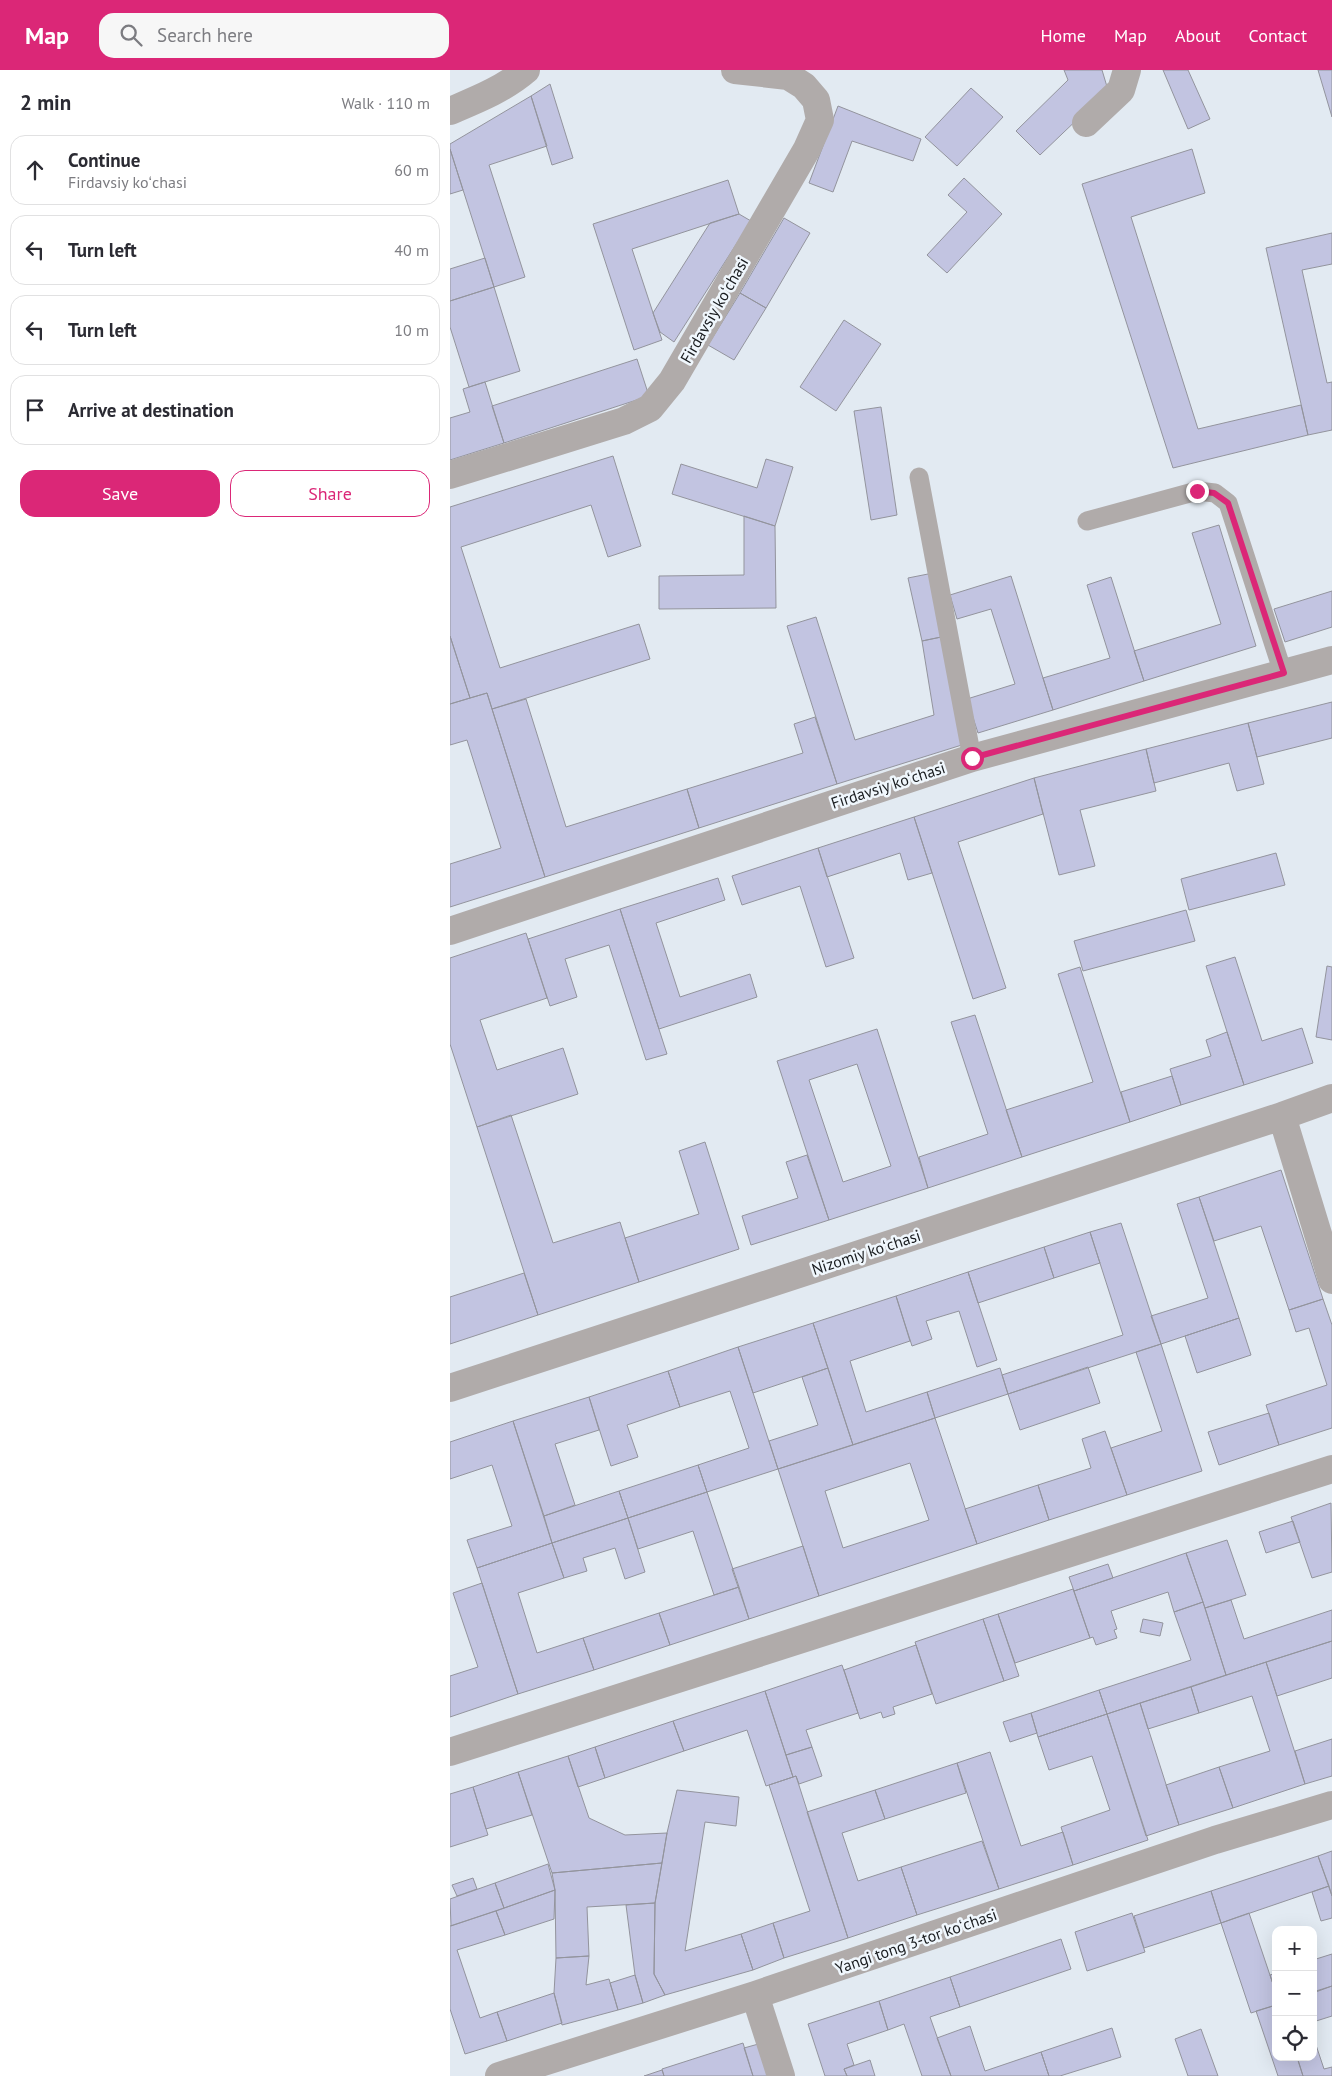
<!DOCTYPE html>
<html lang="en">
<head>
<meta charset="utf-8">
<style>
  :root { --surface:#fff; --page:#f7f7f7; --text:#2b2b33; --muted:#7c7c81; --line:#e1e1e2; --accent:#db2777 }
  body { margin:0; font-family:"PT Sans",sans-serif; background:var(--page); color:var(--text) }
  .controls { position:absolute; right:15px; bottom:15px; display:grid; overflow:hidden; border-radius:10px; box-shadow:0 5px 20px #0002 }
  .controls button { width:45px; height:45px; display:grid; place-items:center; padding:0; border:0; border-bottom:1px solid var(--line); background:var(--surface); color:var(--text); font:25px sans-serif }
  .stop { position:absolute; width:15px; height:15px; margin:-11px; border:4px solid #db2777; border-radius:50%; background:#fff }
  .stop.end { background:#db2777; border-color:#fff; box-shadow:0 1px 5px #0008 }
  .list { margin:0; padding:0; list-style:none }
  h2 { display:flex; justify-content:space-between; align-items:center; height:65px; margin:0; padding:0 20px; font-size:21px }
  h2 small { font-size:16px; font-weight:400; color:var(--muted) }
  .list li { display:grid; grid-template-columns:32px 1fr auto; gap:15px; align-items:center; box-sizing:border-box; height:70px; margin:0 10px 10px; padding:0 10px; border:1px solid var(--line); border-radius:15px }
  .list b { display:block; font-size:19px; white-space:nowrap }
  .list p { margin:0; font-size:16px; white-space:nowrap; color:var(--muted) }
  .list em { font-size:16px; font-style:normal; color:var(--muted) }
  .actions { display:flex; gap:10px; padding:15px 20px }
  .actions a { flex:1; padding:11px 0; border:1px solid var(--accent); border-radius:15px; text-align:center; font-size:18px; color:var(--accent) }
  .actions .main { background:var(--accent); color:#fff }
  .icon { flex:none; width:28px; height:28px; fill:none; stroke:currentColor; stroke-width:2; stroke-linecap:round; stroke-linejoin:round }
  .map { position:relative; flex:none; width:882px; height:2006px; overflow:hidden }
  header { display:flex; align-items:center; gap:30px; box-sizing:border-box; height:70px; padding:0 25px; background:var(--accent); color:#fff }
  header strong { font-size:24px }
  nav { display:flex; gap:28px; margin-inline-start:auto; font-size:18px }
  .search { width:350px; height:45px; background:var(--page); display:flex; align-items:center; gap:12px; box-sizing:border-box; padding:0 18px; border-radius:15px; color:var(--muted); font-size:19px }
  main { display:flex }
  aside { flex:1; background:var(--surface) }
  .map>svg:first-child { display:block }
</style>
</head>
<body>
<header>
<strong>Map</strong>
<div class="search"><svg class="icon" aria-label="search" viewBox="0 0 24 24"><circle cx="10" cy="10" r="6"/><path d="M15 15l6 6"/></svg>Search here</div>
<nav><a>Home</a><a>Map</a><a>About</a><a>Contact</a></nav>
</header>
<main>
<aside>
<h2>2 min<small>Walk · 110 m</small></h2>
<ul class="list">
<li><svg class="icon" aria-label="ahead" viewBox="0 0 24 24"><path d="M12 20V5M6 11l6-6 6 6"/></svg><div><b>Continue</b><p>Firdavsiy koʻchasi</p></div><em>60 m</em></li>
<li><svg class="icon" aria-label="left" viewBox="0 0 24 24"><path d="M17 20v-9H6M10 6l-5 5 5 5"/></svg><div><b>Turn left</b></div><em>40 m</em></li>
<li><svg class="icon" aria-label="left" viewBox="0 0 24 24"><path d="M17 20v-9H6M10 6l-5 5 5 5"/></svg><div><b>Turn left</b></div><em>10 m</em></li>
<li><svg class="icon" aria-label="arrive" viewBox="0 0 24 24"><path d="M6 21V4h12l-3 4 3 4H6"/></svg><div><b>Arrive at destination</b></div></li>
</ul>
<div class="actions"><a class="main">Save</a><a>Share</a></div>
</aside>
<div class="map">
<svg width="882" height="2006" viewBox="0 0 882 2006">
  <rect width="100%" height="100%" fill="#e2eaf2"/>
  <path fill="#c2c4e1" stroke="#93949d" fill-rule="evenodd" d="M 614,0 L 652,0 L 658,20 L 590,85 L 566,61 L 618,10 Z
    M 713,0 L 738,0 L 760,49 L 738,59 Z
    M 868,0 L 882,0 L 882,47 Z
    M 100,14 L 123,88 L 102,95 L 81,26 Z
    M 521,18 L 553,47 L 507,96 L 475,67 Z
    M 81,26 L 97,76 L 39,95 L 75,207 L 44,217 L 0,79 L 0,74 Z
    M 388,36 L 471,69 L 463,91 L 402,71 L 383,122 L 359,113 Z
    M 0,79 L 13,120 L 0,124 Z
    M 742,79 L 755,123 L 681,147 L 748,359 L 851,335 L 858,365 L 723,398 L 632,114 Z
    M 514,108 L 552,144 L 497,203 L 477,185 L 517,142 L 498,125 Z
    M 278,110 L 289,144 L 182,179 L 212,270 L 184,280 L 143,154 Z
    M 289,144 L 301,151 L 224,272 L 210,262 L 203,243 L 260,153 Z
    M 334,148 L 360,163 L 316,238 L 290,223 Z
    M 882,163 L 882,194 L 852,200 L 877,313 L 882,312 L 882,360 L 858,365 L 816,178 Z
    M 35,188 L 44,217 L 0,231 L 0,199 Z
    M 44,217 L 70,301 L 19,317 L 0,257 L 0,231 Z
    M 290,223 L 316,238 L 284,290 L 258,275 Z
    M 394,250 L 431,274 L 386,341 L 350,317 Z
    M 187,289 L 199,326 L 54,373 L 42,336 Z
    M 35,312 L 54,373 L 0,390 L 0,348 L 20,342 L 13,319 Z
    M 431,337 L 447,445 L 421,450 L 404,341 Z
    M 163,386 L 191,476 L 158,487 L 141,435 L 11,477 L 50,598 L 189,554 L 200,589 L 42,639 L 37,623 L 20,628 L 0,566 L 0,437 Z
    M 316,389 L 343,397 L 325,456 L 222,424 L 231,394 L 307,418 Z
    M 294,446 L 325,456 L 326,538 L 209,539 L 209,506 L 294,505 Z
    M 769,455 L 806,576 L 694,611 L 684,581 L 771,554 L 742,463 Z
    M 483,503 L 496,566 L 472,571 L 458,508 Z
    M 561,506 L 603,640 L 528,663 L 517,629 L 565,614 L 541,539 L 507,549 L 500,525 Z
    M 661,507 L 694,611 L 603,640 L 593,608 L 660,588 L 637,515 Z
    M 882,521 L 882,557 L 835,572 L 824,539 Z
    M 366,547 L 405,670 L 484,645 L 472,571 L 496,566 L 515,674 L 387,714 L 337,556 Z
    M 0,566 L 20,628 L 0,634 Z
    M 37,623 L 95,807 L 0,837 L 0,794 L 51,778 L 17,670 L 0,675 L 0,634 Z
    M 76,629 L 116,757 L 237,719 L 249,758 L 95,807 L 42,639 Z
    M 882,632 L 882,668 L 807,687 L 798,653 Z
    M 365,647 L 387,714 L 249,758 L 237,719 L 353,683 L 344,654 Z
    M 798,653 L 814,714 L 787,721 L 779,693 L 704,713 L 696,679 Z
    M 696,679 L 706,721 L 630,740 L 645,796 L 609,805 L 584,708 Z
    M 584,708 L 593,744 L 508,772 L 556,918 L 523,929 L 464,747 Z
    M 464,747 L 482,803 L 458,810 L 450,783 L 377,807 L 368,778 Z
    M 368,778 L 404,888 L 376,897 L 350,816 L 292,835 L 282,806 Z
    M 826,783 L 835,815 L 739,840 L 731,809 Z
    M 268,808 L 275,830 L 206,853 L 230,927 L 300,904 L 307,927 L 209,959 L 170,839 Z
    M 170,839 L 217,984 L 196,990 L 159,875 L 115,889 L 127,927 L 100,936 L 78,869 Z
    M 736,840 L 745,871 L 633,901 L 624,871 Z
    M 76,863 L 97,928 L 30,950 L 47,1000 L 113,978 L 128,1024 L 27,1057 L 0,974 L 0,888 Z
    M 785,887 L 812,971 L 852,958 L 863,993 L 794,1015 L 756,896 Z
    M 877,896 L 882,897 L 882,970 L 866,967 Z
    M 630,897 L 680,1052 L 572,1087 L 556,1040 L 643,1012 L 608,904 Z
    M 525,945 L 572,1087 L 478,1118 L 469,1087 L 538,1064 L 501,952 Z
    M 427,959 L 478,1118 L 379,1150 L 327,991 ZM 407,994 L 441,1096 L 393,1112 L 359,1010 Z
    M 777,962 L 794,1015 L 731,1035 L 720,999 L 761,986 L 756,970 Z
    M 722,1006 L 731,1035 L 680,1052 L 671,1022 Z
    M 61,1045 L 103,1173 L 170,1152 L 189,1212 L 88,1245 L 27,1057 Z
    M 255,1072 L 289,1179 L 189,1212 L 175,1168 L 249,1144 L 229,1081 Z
    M 357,1085 L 379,1150 L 301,1175 L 292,1146 L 348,1128 L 336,1092 Z
    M 831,1100 L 873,1229 L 839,1240 L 811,1156 L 764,1171 L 749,1127 Z
    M 749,1127 L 789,1248 L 711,1274 L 701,1246 L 758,1228 L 727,1134 Z
    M 671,1153 L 711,1274 L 558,1324 L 552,1305 L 673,1265 L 640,1162 Z
    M 640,1162 L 650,1193 L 604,1208 L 594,1177 Z
    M 594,1177 L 604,1208 L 528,1233 L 518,1202 Z
    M 518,1202 L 547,1290 L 527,1297 L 509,1241 L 476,1251 L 482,1269 L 462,1276 L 446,1226 Z
    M 74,1203 L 88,1245 L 0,1274 L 0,1227 Z
    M 446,1226 L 460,1271 L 400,1291 L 416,1342 L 477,1322 L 485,1348 L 403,1375 L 363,1253 Z
    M 873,1229 L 882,1255 L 882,1358 L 829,1375 L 816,1335 L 877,1315 L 859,1258 L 846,1262 L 839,1240 Z
    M 789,1248 L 801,1285 L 747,1303 L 735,1266 Z
    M 363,1253 L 378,1298 L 303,1323 L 288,1277 Z
    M 711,1274 L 752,1401 L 677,1425 L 661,1378 L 712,1361 L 686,1282 Z
    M 288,1277 L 328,1399 L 257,1422 L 248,1395 L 299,1378 L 280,1321 L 230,1337 L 218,1301 Z
    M 638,1297 L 650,1333 L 570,1360 L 558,1324 Z
    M 378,1298 L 403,1375 L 328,1399 L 319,1371 L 368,1355 L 352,1307 Z
    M 550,1298 L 558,1324 L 485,1348 L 477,1322 Z
    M 218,1301 L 230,1337 L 177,1355 L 188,1387 L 161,1396 L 139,1327 Z
    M 139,1327 L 149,1360 L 105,1374 L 125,1435 L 94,1446 L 63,1351 Z
    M 819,1343 L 829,1375 L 769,1395 L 758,1362 Z
    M 485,1348 L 527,1474 L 369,1526 L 328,1399 ZM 460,1393 L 479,1450 L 393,1478 L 375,1421 Z
    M 63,1351 L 102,1473 L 27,1498 L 17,1470 L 62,1456 L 42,1395 L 0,1409 L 0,1372 Z
    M 655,1361 L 677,1425 L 599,1450 L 588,1415 L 641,1398 L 632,1369 Z
    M 248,1395 L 257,1422 L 178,1448 L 169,1421 Z
    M 588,1415 L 599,1450 L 527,1474 L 515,1439 Z
    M 169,1421 L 178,1448 L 102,1473 L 94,1446 Z
    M 257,1422 L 289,1517 L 264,1525 L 243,1461 L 188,1479 L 178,1448 Z
    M 881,1433 L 882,1502 L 862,1508 L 841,1447 Z
    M 178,1448 L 195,1502 L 175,1509 L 165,1478 L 133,1488 L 137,1501 L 114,1508 L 102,1473 Z
    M 843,1451 L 850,1472 L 816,1483 L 809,1462 Z
    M 777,1470 L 796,1525 L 755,1538 L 736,1483 Z
    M 102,1473 L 114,1508 L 68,1523 L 87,1583 L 133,1568 L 144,1600 L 68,1624 L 27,1498 Z
    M 353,1476 L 369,1526 L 299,1549 L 282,1499 Z
    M 736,1483 L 753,1532 L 724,1542 L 718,1522 L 661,1541 L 667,1559 L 664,1560 L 667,1568 L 646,1575 L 643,1567 L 640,1568 L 624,1521 Z
    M 658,1494 L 663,1508 L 624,1521 L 619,1507 Z
    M 32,1513 L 68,1624 L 0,1647 L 0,1606 L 28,1597 L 3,1523 Z
    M 289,1517 L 299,1549 L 220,1575 L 209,1543 Z
    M 623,1519 L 640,1568 L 565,1593 L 548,1544 Z
    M 781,1530 L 794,1569 L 882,1540 L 882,1571 L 776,1605 L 755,1538 Z
    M 753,1532 L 776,1605 L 657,1644 L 649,1620 L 741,1590 L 724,1542 Z
    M 209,1543 L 220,1575 L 144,1600 L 133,1568 Z
    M 548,1544 L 569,1606 L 554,1611 L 533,1549 Z
    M 533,1549 L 554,1611 L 486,1634 L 465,1572 Z
    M 693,1549 L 713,1553 L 710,1566 L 690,1562 Z
    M 882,1571 L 882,1608 L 827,1626 L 816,1592 Z
    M 466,1575 L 482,1624 L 443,1637 L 445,1644 L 433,1648 L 431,1642 L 410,1649 L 394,1600 Z
    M 816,1592 L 855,1714 L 783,1738 L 769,1697 L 820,1681 L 802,1626 L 749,1643 L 741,1617 Z
    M 392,1595 L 408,1643 L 356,1660 L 362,1677 L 336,1685 L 315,1621 Z
    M 741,1617 L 749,1643 L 698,1659 L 690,1633 Z
    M 649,1620 L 657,1644 L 588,1667 L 581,1643 Z
    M 315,1621 L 343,1707 L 316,1716 L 297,1660 L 234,1681 L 223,1651 Z
    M 690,1633 L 729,1755 L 696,1766 L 657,1644 Z
    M 581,1643 L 587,1663 L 560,1672 L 553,1652 Z
    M 657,1644 L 698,1770 L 623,1795 L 611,1757 L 660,1740 L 642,1686 L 599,1700 L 588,1667 Z
    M 223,1651 L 234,1681 L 155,1708 L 145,1677 Z
    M 882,1669 L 882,1706 L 855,1714 L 845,1681 Z
    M 145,1677 L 155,1708 L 128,1717 L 118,1686 Z
    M 362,1677 L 372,1706 L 349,1714 L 346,1706 L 343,1707 L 336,1685 Z
    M 540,1682 L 571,1776 L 613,1762 L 623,1795 L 549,1819 L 507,1693 Z
    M 118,1686 L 139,1748 L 175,1765 L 217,1763 L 212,1793 L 102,1803 L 68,1702 Z
    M 507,1693 L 516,1723 L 435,1749 L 425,1720 Z
    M 769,1697 L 783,1738 L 729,1755 L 716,1715 Z
    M 68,1702 L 82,1745 L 36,1759 L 23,1717 Z
    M 346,1706 L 398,1868 L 334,1888 L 323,1853 L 360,1841 L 319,1715 Z
    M 23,1717 L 38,1765 L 0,1777 L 0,1724 Z
    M 227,1720 L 289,1727 L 286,1756 L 255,1752 L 235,1881 L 291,1864 L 303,1900 L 215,1925 L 204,1904 L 205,1833 L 217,1763 Z
    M 425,1720 L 435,1749 L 392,1763 L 408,1811 L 451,1797 L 467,1845 L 398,1868 L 357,1742 Z
    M 532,1771 L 549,1819 L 467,1845 L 451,1797 Z
    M 882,1781 L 882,1826 L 868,1786 Z
    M 868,1786 L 879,1816 L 771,1853 L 761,1821 Z
    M 212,1793 L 205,1833 L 137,1837 L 139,1886 L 106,1888 L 105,1820 L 102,1803 Z
    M 98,1794 L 105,1820 L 54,1838 L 45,1813 Z
    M 23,1808 L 27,1819 L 7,1826 L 2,1815 Z
    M 45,1813 L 54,1838 L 1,1856 L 0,1829 Z
    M 879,1816 L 882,1826 L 882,1848 L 871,1851 L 862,1822 Z
    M 105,1820 L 104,1849 L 55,1865 L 46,1841 Z
    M 761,1821 L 771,1853 L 694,1878 L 684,1846 Z
    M 205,1833 L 204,1904 L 215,1925 L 193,1933 L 185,1905 L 176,1835 Z
    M 46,1841 L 55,1865 L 7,1880 L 30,1948 L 47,1942 L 57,1971 L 15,1984 L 0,1939 L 0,1856 Z
    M 682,1843 L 695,1882 L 637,1901 L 625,1862 Z
    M 799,1843 L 826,1923 L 826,1935 L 801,1943 L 771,1853 Z
    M 323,1853 L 334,1888 L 303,1900 L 291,1864 Z
    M 611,1869 L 621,1899 L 510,1937 L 500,1907 Z
    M 882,1884 L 882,1916 L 863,1922 L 863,1890 Z
    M 139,1886 L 136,1915 L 159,1909 L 168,1940 L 112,1955 L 104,1923 L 106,1888 Z
    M 826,1903 L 826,1923 L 820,1905 Z
    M 185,1905 L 193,1933 L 168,1940 L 160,1913 Z
    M 500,1907 L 510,1937 L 480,1947 L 501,2006 L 472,2006 L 454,1954 L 438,1960 L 429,1931 Z
    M 882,1916 L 882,1946 L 863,1952 L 863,1923 Z
    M 104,1923 L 112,1953 L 57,1971 L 47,1942 Z
    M 429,1931 L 438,1960 L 397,1974 L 404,1995 L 394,1999 L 397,2006 L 375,2006 L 358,1954 Z
    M 826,1935 L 826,1987 L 847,1987 L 853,2006 L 828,2006 L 806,1941 Z
    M 520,1956 L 535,2001 L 591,1982 L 599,2006 L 501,2006 L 487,1968 Z
    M 662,1958 L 671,1987 L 610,2006 L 599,2006 L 591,1982 Z
    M 751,1959 L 768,2006 L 738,2006 L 725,1969 Z
    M 863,1966 L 874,1999 L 882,1997 L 882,2006 L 853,2006 L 847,1987 L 863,1987 Z
    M 293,1973 L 303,2006 L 214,2006 L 212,1999 Z
    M 312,1973 L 322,2006 L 303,2006 L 294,1978 Z
    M 420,1990 L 425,2006 L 397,2006 L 394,1999 Z
    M 212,2000 L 214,2006 L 194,2006 Z"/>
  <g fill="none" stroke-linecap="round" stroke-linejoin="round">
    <path stroke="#b0abaa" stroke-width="19" d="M 469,407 L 522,688
      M 637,451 L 747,421 L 765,423 L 778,433 L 833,603"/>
    <path stroke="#b0abaa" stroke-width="28" d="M 0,41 C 26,30 54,19 76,0
      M 636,53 L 671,20 L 677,0
      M 0,405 L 174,351 L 200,338 L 222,311 L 357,79 L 370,50 L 366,30 L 354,16 L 338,6 L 285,0
      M 0,861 L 522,688 L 882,590
      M 832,1046 L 882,1210
      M 0,1318 L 832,1046 L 882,1028
      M 0,1682 L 882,1399
      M 305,1925 L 331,2006
      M 49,2006 L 305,1925 L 765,1770 L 882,1735"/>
  </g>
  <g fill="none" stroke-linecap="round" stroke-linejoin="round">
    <path stroke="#db2777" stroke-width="6" d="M 522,688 L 834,603 L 778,433 L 764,423 L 747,421"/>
  </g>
  <g text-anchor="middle" stroke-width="5" stroke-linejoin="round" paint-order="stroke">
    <g font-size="16" fill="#191c1f" stroke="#f0f7fd">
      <text transform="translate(264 240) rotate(-60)" y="6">Firdavsiy koʻchasi</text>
      <text transform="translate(438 715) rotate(-18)" y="6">Firdavsiy koʻchasi</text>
      <text transform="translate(416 1182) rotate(-18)" y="6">Nizomiy koʻchasi</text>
      <text transform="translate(466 1871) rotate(-19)" y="6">Yangi tong 3-tor koʻchasi</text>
    </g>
  </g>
</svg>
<div class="controls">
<button>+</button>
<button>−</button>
<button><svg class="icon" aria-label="locate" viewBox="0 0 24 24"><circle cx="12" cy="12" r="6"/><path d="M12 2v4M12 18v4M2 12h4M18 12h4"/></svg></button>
</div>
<div class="stop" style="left:522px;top:688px"></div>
<div class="stop end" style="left:747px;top:421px"></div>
</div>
</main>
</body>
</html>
